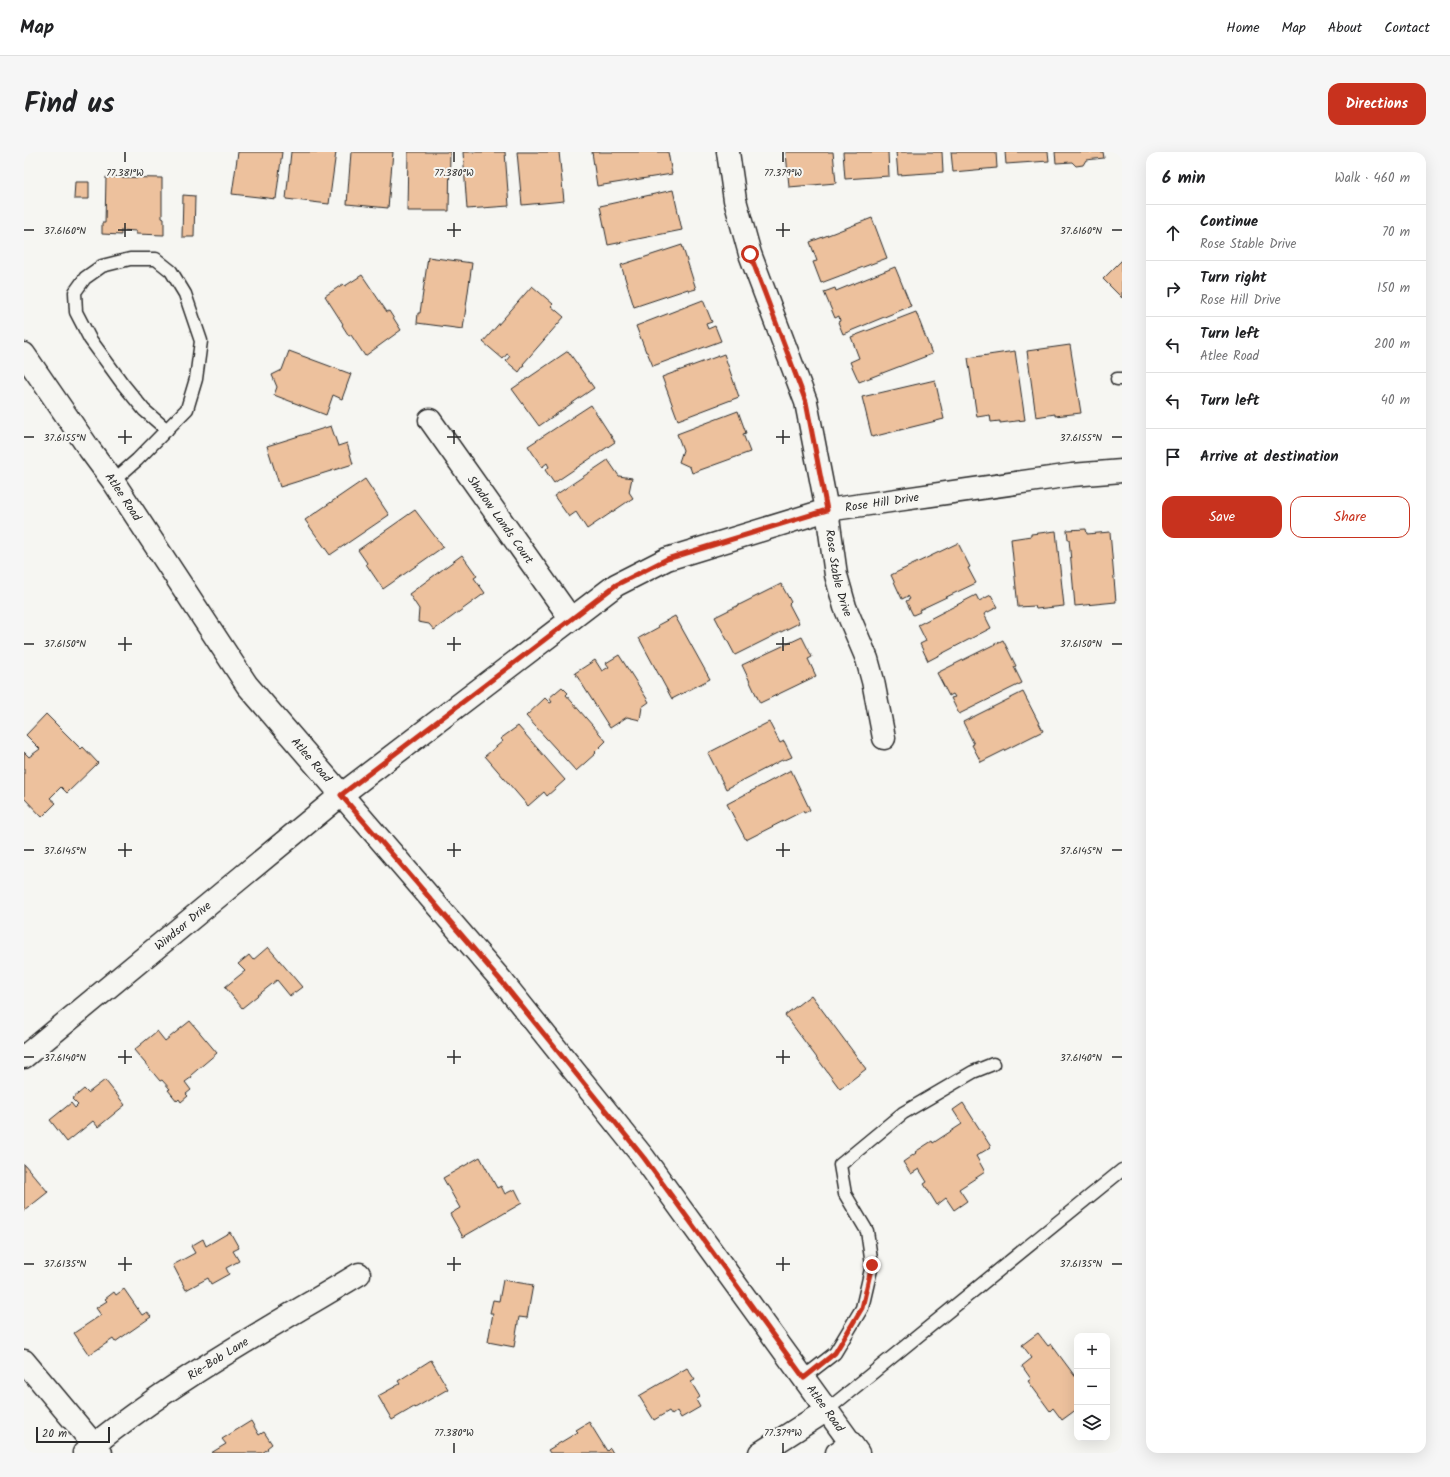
<!DOCTYPE html>
<html lang="en">
<head>
<meta charset="utf-8">
<style>
  :root { --surface:#fff; --page:#f6f6f6; --text:#202124; --muted:#757577; --line:#e0e0e0; --accent:#c8321e }
  body { margin:0; font-family:Kalam,sans-serif; background:var(--page); color:var(--text) }
  .controls { position:absolute; right:12px; bottom:12px; display:grid; overflow:hidden; border-radius:8px; box-shadow:0 4px 16px #0002 }
  .controls button { width:36px; height:36px; display:grid; place-items:center; padding:0; border:0; border-bottom:1px solid var(--line); background:var(--surface); color:var(--text); font:20px sans-serif }
  .scale { position:absolute; left:12px; bottom:10px; width:74px; box-sizing:border-box; padding-left:4px; border:2px solid #2b2b2b; border-top:0; font-size:11px; line-height:14px; white-space:nowrap; color:#2b2b2b; -webkit-text-stroke:3px #f6f6f2; paint-order:stroke }
  .stop { position:absolute; width:12px; height:12px; margin:-9px; border:3px solid #c8321e; border-radius:50%; background:#fff }
  .stop.end { background:#c8321e; border-color:#fff; box-shadow:0 1px 4px #0008 }
  .list { margin:0; padding:0; list-style:none }
  h2 { display:flex; justify-content:space-between; align-items:center; height:52px; margin:0; padding:0 16px; font-size:17px }
  h2 small { font-size:13px; font-weight:400; color:var(--muted) }
  .list li { display:grid; grid-template-columns:26px 1fr auto; gap:12px; align-items:center; box-sizing:border-box; height:56px; padding:0 16px; border-top:1px solid var(--line) }
  .list b { display:block; font-size:15px; white-space:nowrap }
  .list p { margin:0; font-size:13px; white-space:nowrap; color:var(--muted) }
  .list em { font-size:13px; font-style:normal; color:var(--muted) }
  .actions { display:flex; gap:8px; padding:12px 16px }
  .actions a { flex:1; padding:9px 0; border:1px solid var(--accent); border-radius:12px; text-align:center; font-size:14px; color:var(--accent) }
  .actions .main { background:var(--accent); color:#fff }
  .icon { flex:none; width:22px; height:22px; fill:none; stroke:currentColor; stroke-width:2; stroke-linecap:round; stroke-linejoin:round }
  .map { position:relative; flex:none; width:1098px; height:1301px; overflow:hidden; border-radius:12px }
  header { display:flex; align-items:center; gap:24px; box-sizing:border-box; height:56px; padding:0 20px; background:var(--surface); border-bottom:1px solid var(--line) }
  header strong { font-size:19px }
  nav { display:flex; gap:22px; margin-inline-start:auto; font-size:14px }
  .intro { display:flex; align-items:center; justify-content:space-between; box-sizing:border-box; height:96px; padding:0 24px }
  h1 { margin:0; font-size:28px }
  .button { padding:10px 18px; border-radius:12px; background:var(--accent); color:#fff; font-size:14px; font-weight:700 }
  main { display:flex; gap:24px; padding:0 24px }
  aside { flex:1; background:var(--surface); border-radius:12px; box-shadow:0 4px 16px #0002 }
  .map>svg:first-child { display:block }
</style>
</head>
<body>
<header>
<strong>Map</strong>
<nav><a>Home</a><a>Map</a><a>About</a><a>Contact</a></nav>
</header>
<div class="intro"><h1>Find us</h1><a class="button">Directions</a></div>
<main>
<div class="map">
<svg width="1098" height="1301" viewBox="0 0 1098 1301">
  <rect width="100%" height="100%" fill="#f6f6f2"/>
  <filter id="ink" filterUnits="userSpaceOnUse"><feTurbulence type="fractalNoise" baseFrequency=".025" numOctaves="2"/><feDisplacementMap in="SourceGraphic" scale="8" xChannelSelector="R" yChannelSelector="G"/><feConvolveMatrix kernelMatrix="1 2 1 2 8 2 1 2 1" color-interpolation-filters="sRGB"/></filter>
  <g filter="url(#ink)">
    <path fill="#edc19d" stroke="#2b2b2b" d="M 214,0 L 258,0 L 252,47 L 208,42 Z
      M 267,0 L 312,0 L 305,52 L 262,47 Z
      M 327,0 L 369,0 L 364,56 L 323,52 Z
      M 384,0 L 426,0 L 425,59 L 383,59 Z
      M 439,0 L 481,0 L 485,54 L 443,57 Z
      M 493,0 L 535,0 L 540,49 L 498,53 Z
      M 568,0 L 644,0 L 648,22 L 573,34 Z
      M 762,0 L 809,0 L 812,31 L 765,35 Z
      M 819,0 L 864,0 L 865,24 L 821,27 Z
      M 872,0 L 918,0 L 919,20 L 874,23 Z
      M 927,0 L 972,0 L 973,16 L 929,20 Z
      M 981,0 L 1024,0 L 1025,9 L 982,12 Z
      M 1031,0 L 1079,0 L 1080,6 L 1062,8 L 1059,13 L 1052,14 L 1048,10 L 1032,11 Z
      M 82,25 L 138,26 L 138,66 L 140,67 L 140,83 L 112,82 L 112,79 L 97,78 L 97,83 L 78,82 L 78,71 L 81,71 Z
      M 51,30 L 65,30 L 65,47 L 50,47 Z
      M 649,38 L 658,78 L 584,93 L 576,54 Z
      M 159,43 L 171,44 L 170,85 L 158,85 Z
      M 848,66 L 863,106 L 797,131 L 789,110 L 793,109 L 786,90 Z
      M 658,93 L 672,137 L 665,139 L 664,137 L 610,155 L 597,113 Z
      M 404,105 L 448,111 L 439,177 L 393,171 L 394,161 L 396,161 Z
      M 1098,108 L 1098,146 L 1079,127 Z
      M 871,115 L 887,154 L 819,182 L 814,170 L 816,169 L 815,164 L 811,166 L 800,140 L 811,136 L 812,139 Z
      M 338,123 L 363,160 L 365,159 L 377,178 L 341,204 L 327,183 L 325,184 L 318,173 L 319,172 L 301,144 L 319,132 L 321,134 Z
      M 508,134 L 529,152 L 527,154 L 540,165 L 499,212 L 500,213 L 495,220 L 482,209 L 486,204 L 483,202 L 479,207 L 459,190 Z
      M 679,148 L 688,170 L 682,172 L 684,177 L 691,174 L 697,189 L 629,214 L 623,200 L 622,200 L 612,174 Z
      M 892,160 L 908,202 L 835,230 L 826,210 L 835,206 L 827,185 Z
      M 1046,193 L 1057,261 L 1031,264 L 1031,262 L 1012,265 L 1003,199 Z
      M 265,199 L 327,222 L 318,247 L 309,243 L 302,263 L 250,243 L 253,235 L 248,223 L 258,218 Z
      M 544,199 L 570,236 L 515,274 L 488,237 Z
      M 991,199 L 1001,268 L 976,271 L 976,269 L 967,270 L 966,263 L 953,265 L 944,206 Z
      M 700,202 L 715,245 L 654,268 L 638,225 Z
      M 911,228 L 920,267 L 848,285 L 838,245 Z
      M 567,253 L 591,290 L 530,331 L 521,318 L 525,315 L 523,311 L 518,315 L 504,294 Z
      M 714,259 L 722,281 L 719,282 L 726,300 L 668,321 L 666,315 L 655,310 L 659,298 L 653,282 Z
      M 307,274 L 314,294 L 323,291 L 329,312 L 256,335 L 243,294 Z
      M 584,308 L 595,324 L 608,326 L 605,340 L 609,346 L 563,377 L 552,360 L 545,365 L 530,344 Z
      M 341,327 L 365,363 L 306,403 L 281,368 Z
      M 391,358 L 419,395 L 359,437 L 342,412 L 343,411 L 334,398 Z
      M 1062,377 L 1063,382 L 1086,380 L 1092,450 L 1051,454 L 1045,387 L 1044,387 L 1043,378 Z
      M 1032,379 L 1040,454 L 1012,457 L 1011,454 L 994,455 L 987,387 L 1007,384 L 1007,382 Z
      M 934,391 L 946,415 L 944,416 L 952,431 L 895,458 L 896,460 L 889,463 L 882,449 L 886,447 L 884,444 L 878,447 L 867,423 Z
      M 438,403 L 453,424 L 450,426 L 461,441 L 410,478 L 405,472 L 394,470 L 395,457 L 385,442 Z
      M 757,432 L 767,450 L 765,452 L 775,471 L 711,503 L 691,465 Z
      M 952,443 L 955,449 L 967,443 L 974,455 L 960,462 L 967,476 L 904,509 L 896,492 L 902,489 L 894,473 Z
      M 651,464 L 686,527 L 648,547 L 615,486 L 635,475 L 634,473 Z
      M 778,485 L 788,505 L 784,507 L 792,524 L 736,551 L 718,513 Z
      M 979,488 L 992,514 L 990,515 L 998,531 L 935,562 L 927,546 L 931,545 L 929,542 L 925,544 L 913,521 Z
      M 595,503 L 625,550 L 618,555 L 616,568 L 603,565 L 586,576 L 551,521 L 571,508 L 578,519 L 585,515 L 582,511 Z
      M 538,535 L 544,541 L 542,543 L 582,589 L 571,600 L 572,601 L 552,619 L 502,564 L 521,546 L 526,551 L 528,550 L 525,546 Z
      M 999,540 L 1019,579 L 957,610 L 948,593 L 950,592 L 939,570 Z
      M 22,562 L 57,597 L 59,595 L 74,611 L 43,641 L 37,635 L 26,646 L 32,651 L 18,665 L 0,646 L 0,600 L 5,605 L 16,597 L 2,583 Z
      M 745,570 L 756,591 L 760,589 L 768,605 L 761,608 L 760,607 L 702,637 L 684,601 Z
      M 494,574 L 541,628 L 523,644 L 520,640 L 504,654 L 461,604 L 479,589 L 476,587 Z
      M 767,618 L 786,658 L 780,661 L 779,659 L 722,688 L 703,652 Z
      M 244,795 L 278,835 L 266,844 L 253,828 L 218,856 L 201,835 L 221,819 L 214,812 L 225,803 L 229,808 Z
      M 787,843 L 842,917 L 816,937 L 761,863 Z
      M 166,869 L 193,901 L 167,923 L 168,925 L 161,930 L 167,938 L 162,942 L 164,944 L 157,950 L 155,947 L 153,949 L 144,938 L 146,937 L 138,928 L 136,929 L 110,898 L 133,879 L 141,889 Z
      M 81,928 L 101,953 L 74,975 L 69,969 L 43,990 L 26,968 L 47,951 L 51,956 L 54,953 L 48,947 L 60,937 L 64,941 Z
      M 939,951 L 967,995 L 952,1004 L 961,1020 L 935,1037 L 943,1049 L 930,1058 L 922,1046 L 913,1053 L 900,1032 L 903,1030 L 895,1017 L 887,1022 L 879,1010 L 892,1001 L 891,1000 L 908,989 L 909,991 L 938,972 L 929,958 Z
      M 456,1005 L 473,1036 L 477,1034 L 481,1042 L 491,1037 L 498,1051 L 439,1085 L 426,1062 L 436,1056 L 419,1026 Z
      M 0,1012 L 24,1040 L 0,1059 Z
      M 206,1080 L 215,1096 L 209,1099 L 215,1109 L 202,1116 L 205,1122 L 187,1132 L 184,1126 L 162,1138 L 149,1113 L 171,1101 L 167,1094 L 179,1087 L 182,1094 Z
      M 479,1128 L 509,1133 L 503,1166 L 495,1165 L 490,1195 L 464,1190 L 469,1161 L 466,1161 L 469,1148 L 475,1149 Z
      M 100,1137 L 118,1163 L 123,1160 L 127,1165 L 91,1190 L 89,1187 L 65,1203 L 50,1181 L 77,1163 L 72,1156 L 83,1149 L 81,1147 L 90,1140 L 92,1143 Z
      M 1014,1181 L 1024,1194 L 1027,1192 L 1053,1227 L 1053,1257 L 1038,1268 L 1029,1256 L 1026,1259 L 1004,1229 L 1007,1227 L 998,1214 L 1008,1206 L 998,1193 Z
      M 407,1208 L 424,1237 L 391,1256 L 390,1255 L 368,1268 L 354,1244 L 376,1232 L 374,1229 Z
      M 663,1216 L 671,1228 L 667,1230 L 676,1245 L 672,1248 L 676,1255 L 657,1266 L 653,1259 L 648,1263 L 645,1259 L 630,1268 L 615,1244 Z
      M 227,1269 L 235,1283 L 240,1280 L 248,1292 L 243,1296 L 244,1297 L 238,1301 L 187,1301 L 202,1292 L 198,1287 Z
      M 565,1270 L 583,1299 L 586,1296 L 589,1301 L 526,1301 L 524,1298 L 554,1280 L 552,1278 Z"/>
    <g fill="none" stroke-linecap="round" stroke-linejoin="round">
      <defs>
        <path id="lane" d="M 1093,227 L 1098,227
          M 89,329 L 113,308 L 163,257 L 172,227 L 177,189 L 161,142 L 147,119 L 132,107 L 106,107 L 78,114 L 61,126 L 51,140 L 52,160 L 66,187 L 98,231 L 120,258 L 143,278
          M 780,1225 L 811,1201 L 838,1156 L 848,1113 L 843,1079 L 821,1042 L 816,1013 L 879,961 L 949,920 L 969,912
          M 803,1258 L 1098,1018"/>
        <g id="street">
          <path id="s1" d="M 704,0 L 711,48 L 726,102 L 782,250 L 803,358 L 812,423 L 821,455 L 843,507 L 849,529 L 860,586"/>
          <path id="s2" d="M 406,268 L 547,467"/>
          <path id="s3" d="M 317,643 L 592,433 L 643,407 L 803,358 L 1048,323 L 1098,319"/>
          <path d="M 0,1209 L 77,1301"/>
          <path id="s4" d="M 60,1301 C 144,1231 242,1178 335,1122"/>
          <path d="M 736,1301 L 803,1258"/>
          <path d="M 813,1301 L 827,1292"/>
        </g>
        <g id="secondary">
          <path id="s5" d="M 0,202 L 66,298 L 89,329 L 223,533 L 478,829 L 620,1006 L 834,1301"/>
          <path id="s6" d="M 0,905 L 317,643"/>
        </g>
      </defs>
      <use href="#lane" stroke="#2b2b2b" stroke-width="15"/>
      <use href="#street" stroke="#2b2b2b" stroke-width="25"/>
      <use href="#secondary" stroke="#2b2b2b" stroke-width="25"/>
      <use href="#lane" stroke="#f6f6f2" stroke-width="12"/>
      <use href="#street" stroke="#f6f6f2" stroke-width="22"/>
      <use href="#secondary" stroke="#f6f6f2" stroke-width="22"/>
    </g>
  </g>
  <g fill="none" stroke-linecap="round" stroke-linejoin="round" filter="url(#ink)">
    <path stroke="#c8321e" stroke-width="5" d="M 726,102 L 782,250 L 803,358 L 643,407 L 592,433 L 317,643 L 478,830 L 620,1006 L 780,1226 L 811,1201 L 838,1156 L 848,1113"/>
  </g>
  <path fill="none" stroke="#2b2b2b" stroke-width="1.5" d="M 101,0 L 101,10M 430,0 L 430,10M 759,0 L 759,10M 101,71 L 101,85M 430,71 L 430,85M 759,71 L 759,85M 0,78 L 10,78M 94,78 L 108,78M 423,78 L 437,78M 752,78 L 766,78M 1088,78 L 1098,78M 101,278 L 101,292M 430,278 L 430,292M 759,278 L 759,292M 0,285 L 10,285M 94,285 L 108,285M 423,285 L 437,285M 752,285 L 766,285M 1088,285 L 1098,285M 101,485 L 101,499M 430,485 L 430,499M 759,485 L 759,499M 0,492 L 10,492M 94,492 L 108,492M 423,492 L 437,492M 752,492 L 766,492M 1088,492 L 1098,492M 101,691 L 101,705M 430,691 L 430,705M 759,691 L 759,705M 0,698 L 10,698M 94,698 L 108,698M 423,698 L 437,698M 752,698 L 766,698M 1088,698 L 1098,698M 101,898 L 101,912M 430,898 L 430,912M 759,898 L 759,912M 0,905 L 10,905M 94,905 L 108,905M 423,905 L 437,905M 752,905 L 766,905M 1088,905 L 1098,905M 101,1105 L 101,1119M 430,1105 L 430,1119M 759,1105 L 759,1119M 0,1112 L 10,1112M 94,1112 L 108,1112M 423,1112 L 437,1112M 752,1112 L 766,1112M 1088,1112 L 1098,1112M 430,1291 L 430,1301M 759,1291 L 759,1301"/>
  <g text-anchor="middle" stroke-width="4" stroke-linejoin="round" paint-order="stroke">
    <g font-size="12" fill="#2b2b2b" stroke="#f6f6f2">
      <text dy="4" stroke="none"><textPath href="#s5" startOffset="174">Atlee Road</textPath></text>
      <text dy="4" stroke="none"><textPath href="#s3" startOffset="626">Rose Hill Drive</textPath></text>
      <text dy="4" stroke="none"><textPath href="#s2" startOffset="122">Shadow Lands Court</textPath></text>
      <text dy="4" stroke="none"><textPath href="#s1" startOffset="437">Rose Stable Drive</textPath></text>
      <text dy="4" stroke="none"><textPath href="#s5" startOffset="498">Atlee Road</textPath></text>
      <text dy="4" stroke="none"><textPath href="#s6" startOffset="206">Windsor Drive</textPath></text>
      <text dy="4" stroke="none"><textPath href="#s4" startOffset="164">Rie-Bob Lane</textPath></text>
      <text dy="4" stroke="none"><textPath href="#s5" startOffset="1326">Atlee Road</textPath></text>
    </g>
  </g>
  <g font-size="10" text-anchor="middle" fill="#2b2b2b" stroke="#f6f6f2" stroke-width="4" stroke-linejoin="round" paint-order="stroke">
    <text x="101" y="24">77.381°W</text>
    <text x="430" y="24">77.380°W</text>
    <text x="759" y="24">77.379°W</text>
    <text x="41" y="82">37.6160°N</text>
    <text x="1057" y="82">37.6160°N</text>
    <text x="41" y="289">37.6155°N</text>
    <text x="1057" y="289">37.6155°N</text>
    <text x="41" y="495">37.6150°N</text>
    <text x="1057" y="495">37.6150°N</text>
    <text x="41" y="702">37.6145°N</text>
    <text x="1057" y="702">37.6145°N</text>
    <text x="41" y="909">37.6140°N</text>
    <text x="1057" y="909">37.6140°N</text>
    <text x="41" y="1115">37.6135°N</text>
    <text x="1057" y="1115">37.6135°N</text>
    <text x="430" y="1284">77.380°W</text>
    <text x="759" y="1284">77.379°W</text>
  </g>
</svg>
<div class="controls">
<button>+</button>
<button>−</button>
<button><svg class="icon" aria-label="layers" viewBox="0 0 24 24"><path d="M12 4l9 5-9 5-9-5zM3 14l9 5 9-5"/></svg></button>
</div>
<div class="scale">20 m</div>
<div class="stop" style="left:726px;top:102px"></div>
<div class="stop end" style="left:848px;top:1113px"></div>
</div>
<aside>
<h2>6 min<small>Walk · 460 m</small></h2>
<ul class="list">
<li><svg class="icon" aria-label="ahead" viewBox="0 0 24 24"><path d="M12 20V5M6 11l6-6 6 6"/></svg><div><b>Continue</b><p>Rose Stable Drive</p></div><em>70 m</em></li>
<li><svg class="icon" aria-label="right" viewBox="0 0 24 24"><path d="M7 20v-9h11M14 6l5 5-5 5"/></svg><div><b>Turn right</b><p>Rose Hill Drive</p></div><em>150 m</em></li>
<li><svg class="icon" aria-label="left" viewBox="0 0 24 24"><path d="M17 20v-9H6M10 6l-5 5 5 5"/></svg><div><b>Turn left</b><p>Atlee Road</p></div><em>200 m</em></li>
<li><svg class="icon" aria-label="left" viewBox="0 0 24 24"><path d="M17 20v-9H6M10 6l-5 5 5 5"/></svg><div><b>Turn left</b></div><em>40 m</em></li>
<li><svg class="icon" aria-label="arrive" viewBox="0 0 24 24"><path d="M6 21V4h12l-3 4 3 4H6"/></svg><div><b>Arrive at destination</b></div></li>
</ul>
<div class="actions"><a class="main">Save</a><a>Share</a></div>
</aside>
</main>
</body>
</html>
